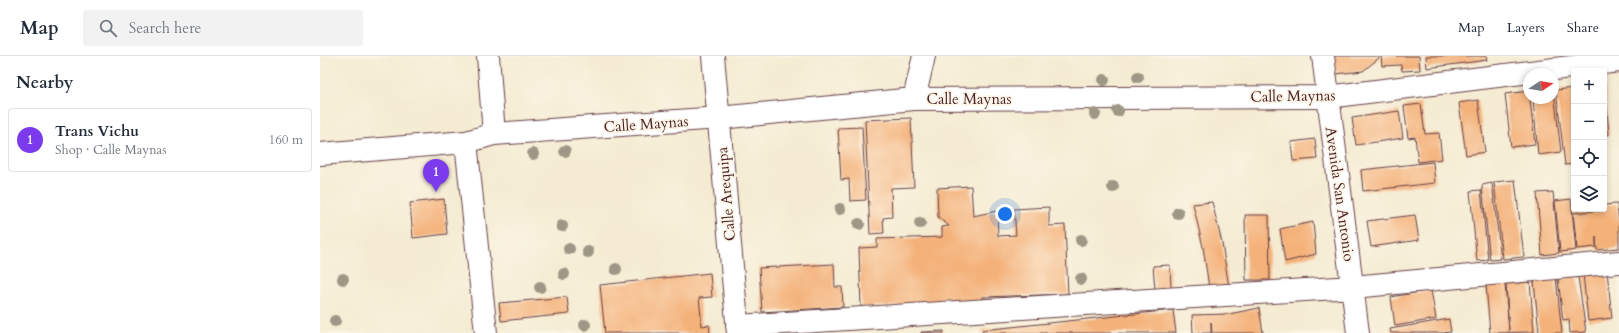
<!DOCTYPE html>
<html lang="en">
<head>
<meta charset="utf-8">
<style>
  :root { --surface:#fff; --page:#f2f2f3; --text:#1f2937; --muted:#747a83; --line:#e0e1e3; --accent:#7c3aed }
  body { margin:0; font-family:Cardo,serif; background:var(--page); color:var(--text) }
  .controls { position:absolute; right:12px; top:12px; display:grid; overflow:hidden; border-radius:4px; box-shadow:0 2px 6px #0003 }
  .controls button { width:36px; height:36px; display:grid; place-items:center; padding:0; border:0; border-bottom:1px solid var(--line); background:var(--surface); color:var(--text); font:20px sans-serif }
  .compass { position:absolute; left:1203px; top:12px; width:36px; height:36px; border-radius:50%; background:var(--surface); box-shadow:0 2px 6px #0003; rotate:78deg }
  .you { position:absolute; left:685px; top:158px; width:14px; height:14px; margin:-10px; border:3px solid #fff; border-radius:50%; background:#1a73e8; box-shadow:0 0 0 6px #1a73e833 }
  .badge { display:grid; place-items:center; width:26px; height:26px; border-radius:50%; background:var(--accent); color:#fff; font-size:13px; font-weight:700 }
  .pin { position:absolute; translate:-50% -33px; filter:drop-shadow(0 1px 2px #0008) }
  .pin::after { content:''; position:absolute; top:21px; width:14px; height:12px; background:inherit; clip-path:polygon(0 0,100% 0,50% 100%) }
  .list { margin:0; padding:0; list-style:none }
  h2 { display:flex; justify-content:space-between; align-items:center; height:52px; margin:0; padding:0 16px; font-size:17px }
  h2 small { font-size:13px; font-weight:400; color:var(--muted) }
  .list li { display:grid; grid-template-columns:26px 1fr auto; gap:12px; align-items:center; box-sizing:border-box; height:64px; margin:0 8px 8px; padding:0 8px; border:1px solid var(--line); border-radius:4px }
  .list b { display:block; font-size:15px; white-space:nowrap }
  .list p { margin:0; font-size:13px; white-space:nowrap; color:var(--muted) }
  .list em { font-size:13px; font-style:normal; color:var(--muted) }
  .icon { flex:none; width:22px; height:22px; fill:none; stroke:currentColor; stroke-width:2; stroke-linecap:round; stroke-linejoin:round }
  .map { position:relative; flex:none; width:1299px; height:277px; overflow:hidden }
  header { display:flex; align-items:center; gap:24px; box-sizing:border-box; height:56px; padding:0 20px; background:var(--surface); border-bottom:1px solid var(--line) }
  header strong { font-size:19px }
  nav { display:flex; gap:22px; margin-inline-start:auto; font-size:14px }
  .search { width:280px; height:36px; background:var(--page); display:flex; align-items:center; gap:10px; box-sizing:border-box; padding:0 14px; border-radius:4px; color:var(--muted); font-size:15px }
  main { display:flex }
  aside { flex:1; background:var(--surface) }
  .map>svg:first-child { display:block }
</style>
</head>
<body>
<header>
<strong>Map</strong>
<div class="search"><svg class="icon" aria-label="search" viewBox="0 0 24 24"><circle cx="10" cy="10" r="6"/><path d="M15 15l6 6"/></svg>Search here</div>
<nav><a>Map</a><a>Layers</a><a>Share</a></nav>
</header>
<main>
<aside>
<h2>Nearby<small></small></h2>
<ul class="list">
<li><span class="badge">1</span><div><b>Trans Vichu</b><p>Shop · Calle Maynas</p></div><em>160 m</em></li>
</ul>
</aside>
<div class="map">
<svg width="1299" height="277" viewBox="0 0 1299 277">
  <rect width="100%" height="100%" fill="#fcf5e5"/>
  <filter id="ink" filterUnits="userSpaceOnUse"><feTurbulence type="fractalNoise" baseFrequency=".025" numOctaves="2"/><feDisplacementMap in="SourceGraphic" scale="8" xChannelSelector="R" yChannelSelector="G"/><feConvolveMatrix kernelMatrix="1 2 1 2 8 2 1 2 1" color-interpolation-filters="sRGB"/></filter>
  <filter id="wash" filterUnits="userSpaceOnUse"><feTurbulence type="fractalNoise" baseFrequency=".012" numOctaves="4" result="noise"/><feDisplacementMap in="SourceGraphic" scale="16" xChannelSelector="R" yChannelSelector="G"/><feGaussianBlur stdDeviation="0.9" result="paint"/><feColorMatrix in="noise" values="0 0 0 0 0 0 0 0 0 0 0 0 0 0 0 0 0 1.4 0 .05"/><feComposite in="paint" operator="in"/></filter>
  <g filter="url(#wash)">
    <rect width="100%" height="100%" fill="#f4ebd2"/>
    <g id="blocks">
      <path fill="#f4b179" d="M 1013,0 L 1059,0 L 1059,2 L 1043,15 L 1016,18 Z
        M 1061,0 L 1099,0 L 1100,14 L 1082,15 L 1081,9 L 1062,10 Z
        M 1106,0 L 1166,0 L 1167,4 L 1107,12 Z
        M 1233,28 L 1241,96 L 1218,99 L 1213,42 L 1233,42 Z
        M 1285,29 L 1289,79 L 1284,79 L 1284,30 Z
        M 1254,32 L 1254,108 L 1245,109 L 1236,34 Z
        M 1209,35 L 1215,88 L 1191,91 L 1185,38 Z
        M 1158,44 L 1165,96 L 1146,99 L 1139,47 Z
        M 1101,48 L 1105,78 L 1119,77 L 1122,103 L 1098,106 L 1095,81 L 1088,82 L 1084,50 Z
        M 1079,55 L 1083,82 L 1036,89 L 1032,62 Z
        M 591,62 L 594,131 L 571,132 L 572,161 L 563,162 L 564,177 L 550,178 L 545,64 Z
        M 542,71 L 546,144 L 530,145 L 529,123 L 521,124 L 518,72 Z
        M 995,83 L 997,103 L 973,105 L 971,86 Z
        M 1113,106 L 1115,127 L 1043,135 L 1041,114 Z
        M 1195,124 L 1204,201 L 1183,203 L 1174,126 Z
        M 1172,127 L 1181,203 L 1170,204 L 1162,129 Z
        M 651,130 L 653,160 L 677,155 L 678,180 L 696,179 L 694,153 L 729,151 L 729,170 L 745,169 L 748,238 L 663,241 L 663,247 L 541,251 L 539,192 L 557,191 L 557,183 L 622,181 L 622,171 L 629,170 L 618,161 L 617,132 Z
        M 1161,134 L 1168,204 L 1157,205 L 1150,135 Z
        M 1233,136 L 1239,197 L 1222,199 L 1217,137 Z
        M 124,143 L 127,178 L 93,182 L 90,147 Z
        M 1251,143 L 1256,194 L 1240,196 L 1235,145 Z
        M 892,146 L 902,187 L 910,238 L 890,238 L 883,191 L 873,148 Z
        M 1297,148 L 1299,168 L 1299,192 L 1277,194 L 1276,181 L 1276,191 L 1257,193 L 1253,157 L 1273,155 L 1273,153 L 1284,153 L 1284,149 Z
        M 925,159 L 949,159 L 950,224 L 926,224 Z
        M 1095,159 L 1099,184 L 1051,191 L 1047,165 Z
        M 993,166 L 996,198 L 965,206 L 960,173 Z
        M 514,208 L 515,231 L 522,231 L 523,251 L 442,256 L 439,212 Z
        M 850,209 L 851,233 L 835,233 L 833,210 Z
        M 1287,215 L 1292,262 L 1268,265 L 1263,218 Z
        M 390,217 L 392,241 L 379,242 L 382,270 L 389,269 L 390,277 L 285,277 L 280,229 Z
        M 1258,221 L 1266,276 L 1250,277 L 1249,263 L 1243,264 L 1238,223 Z
        M 1236,222 L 1242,277 L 1219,277 L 1214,225 Z
        M 1210,226 L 1214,276 L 1170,277 L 1166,229 L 1185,227 L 1189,275 L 1186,228 Z
        M 1111,234 L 1116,263 L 1075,270 L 1071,241 Z
        M 247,241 L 249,258 L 181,265 L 179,247 Z
        M 939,252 L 943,277 L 892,277 L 891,266 L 891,277 L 873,277 L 872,259 L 909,258 Z
        M 853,254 L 856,277 L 663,277 L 662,274 Z
        M 1129,263 L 1131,276 L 1123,277 L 1071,277 L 1070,273 Z
        M 624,275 L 624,277 L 601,277 L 601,276 Z"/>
    </g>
  </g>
  <g filter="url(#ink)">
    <use href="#blocks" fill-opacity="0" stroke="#643e44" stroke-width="1"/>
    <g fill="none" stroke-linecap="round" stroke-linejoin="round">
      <defs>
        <path id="minor" d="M 168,0 L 174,78
          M 393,0 L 418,277
          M 594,43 L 604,0
          M 146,86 L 166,277
          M 0,98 L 146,86 L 174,78 L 399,62 L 594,43 L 1007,41 L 1299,5
          M 417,270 L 1033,231 L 1299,206"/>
        <path id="secondary" d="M 1003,0 L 1038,277"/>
      </defs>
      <use href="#minor" stroke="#643e44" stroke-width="24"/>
      <use href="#secondary" stroke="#643e44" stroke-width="24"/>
      <use href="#minor" stroke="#fff" stroke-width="22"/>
      <use href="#secondary" stroke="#fff" stroke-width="22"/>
    </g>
    <g fill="#9f9785">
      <circle cx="818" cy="21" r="6"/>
      <circle cx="784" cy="24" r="6"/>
      <circle cx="798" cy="55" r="6"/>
      <circle cx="775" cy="58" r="6"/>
      <circle cx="245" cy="95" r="6"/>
      <circle cx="213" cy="98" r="6"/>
      <circle cx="793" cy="131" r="6"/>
      <circle cx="520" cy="153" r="6"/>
      <circle cx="858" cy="157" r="6"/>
      <circle cx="600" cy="167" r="6"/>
      <circle cx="539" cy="168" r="6"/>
      <circle cx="242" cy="170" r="6"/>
      <circle cx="761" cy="184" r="6"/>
      <circle cx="249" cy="193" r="6"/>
      <circle cx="268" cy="196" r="6"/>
      <circle cx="296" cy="213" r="6"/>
      <circle cx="244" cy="218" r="6"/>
      <circle cx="23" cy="223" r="6"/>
      <circle cx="761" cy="223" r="6"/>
      <circle cx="220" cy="231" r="6"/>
      <circle cx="15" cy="265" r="6"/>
      <circle cx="265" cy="269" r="6"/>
    </g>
  </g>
  <g text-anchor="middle" stroke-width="3.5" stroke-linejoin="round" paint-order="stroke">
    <g font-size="15" fill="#4a1f2b" stroke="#fcf5e5">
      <text transform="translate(973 40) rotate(-1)" y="5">Calle Maynas</text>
      <text x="649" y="48">Calle Maynas</text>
      <text transform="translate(326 68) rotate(-4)" y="5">Calle Maynas</text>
      <text transform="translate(406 138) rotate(-95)" y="5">Calle Arequipa</text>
      <text transform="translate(1020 138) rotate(82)" y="5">Avenida San Antonio</text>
    </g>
  </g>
</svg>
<div class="controls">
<button>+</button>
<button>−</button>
<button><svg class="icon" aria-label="locate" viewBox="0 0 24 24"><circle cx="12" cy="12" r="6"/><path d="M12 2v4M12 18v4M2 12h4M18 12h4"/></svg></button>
<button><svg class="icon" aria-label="layers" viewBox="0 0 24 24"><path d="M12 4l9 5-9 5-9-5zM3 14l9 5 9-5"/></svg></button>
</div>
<svg class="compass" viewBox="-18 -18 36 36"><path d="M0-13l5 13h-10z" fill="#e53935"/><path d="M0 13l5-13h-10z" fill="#747a83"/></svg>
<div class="you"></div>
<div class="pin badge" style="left:116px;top:136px">1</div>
</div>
</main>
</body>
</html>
